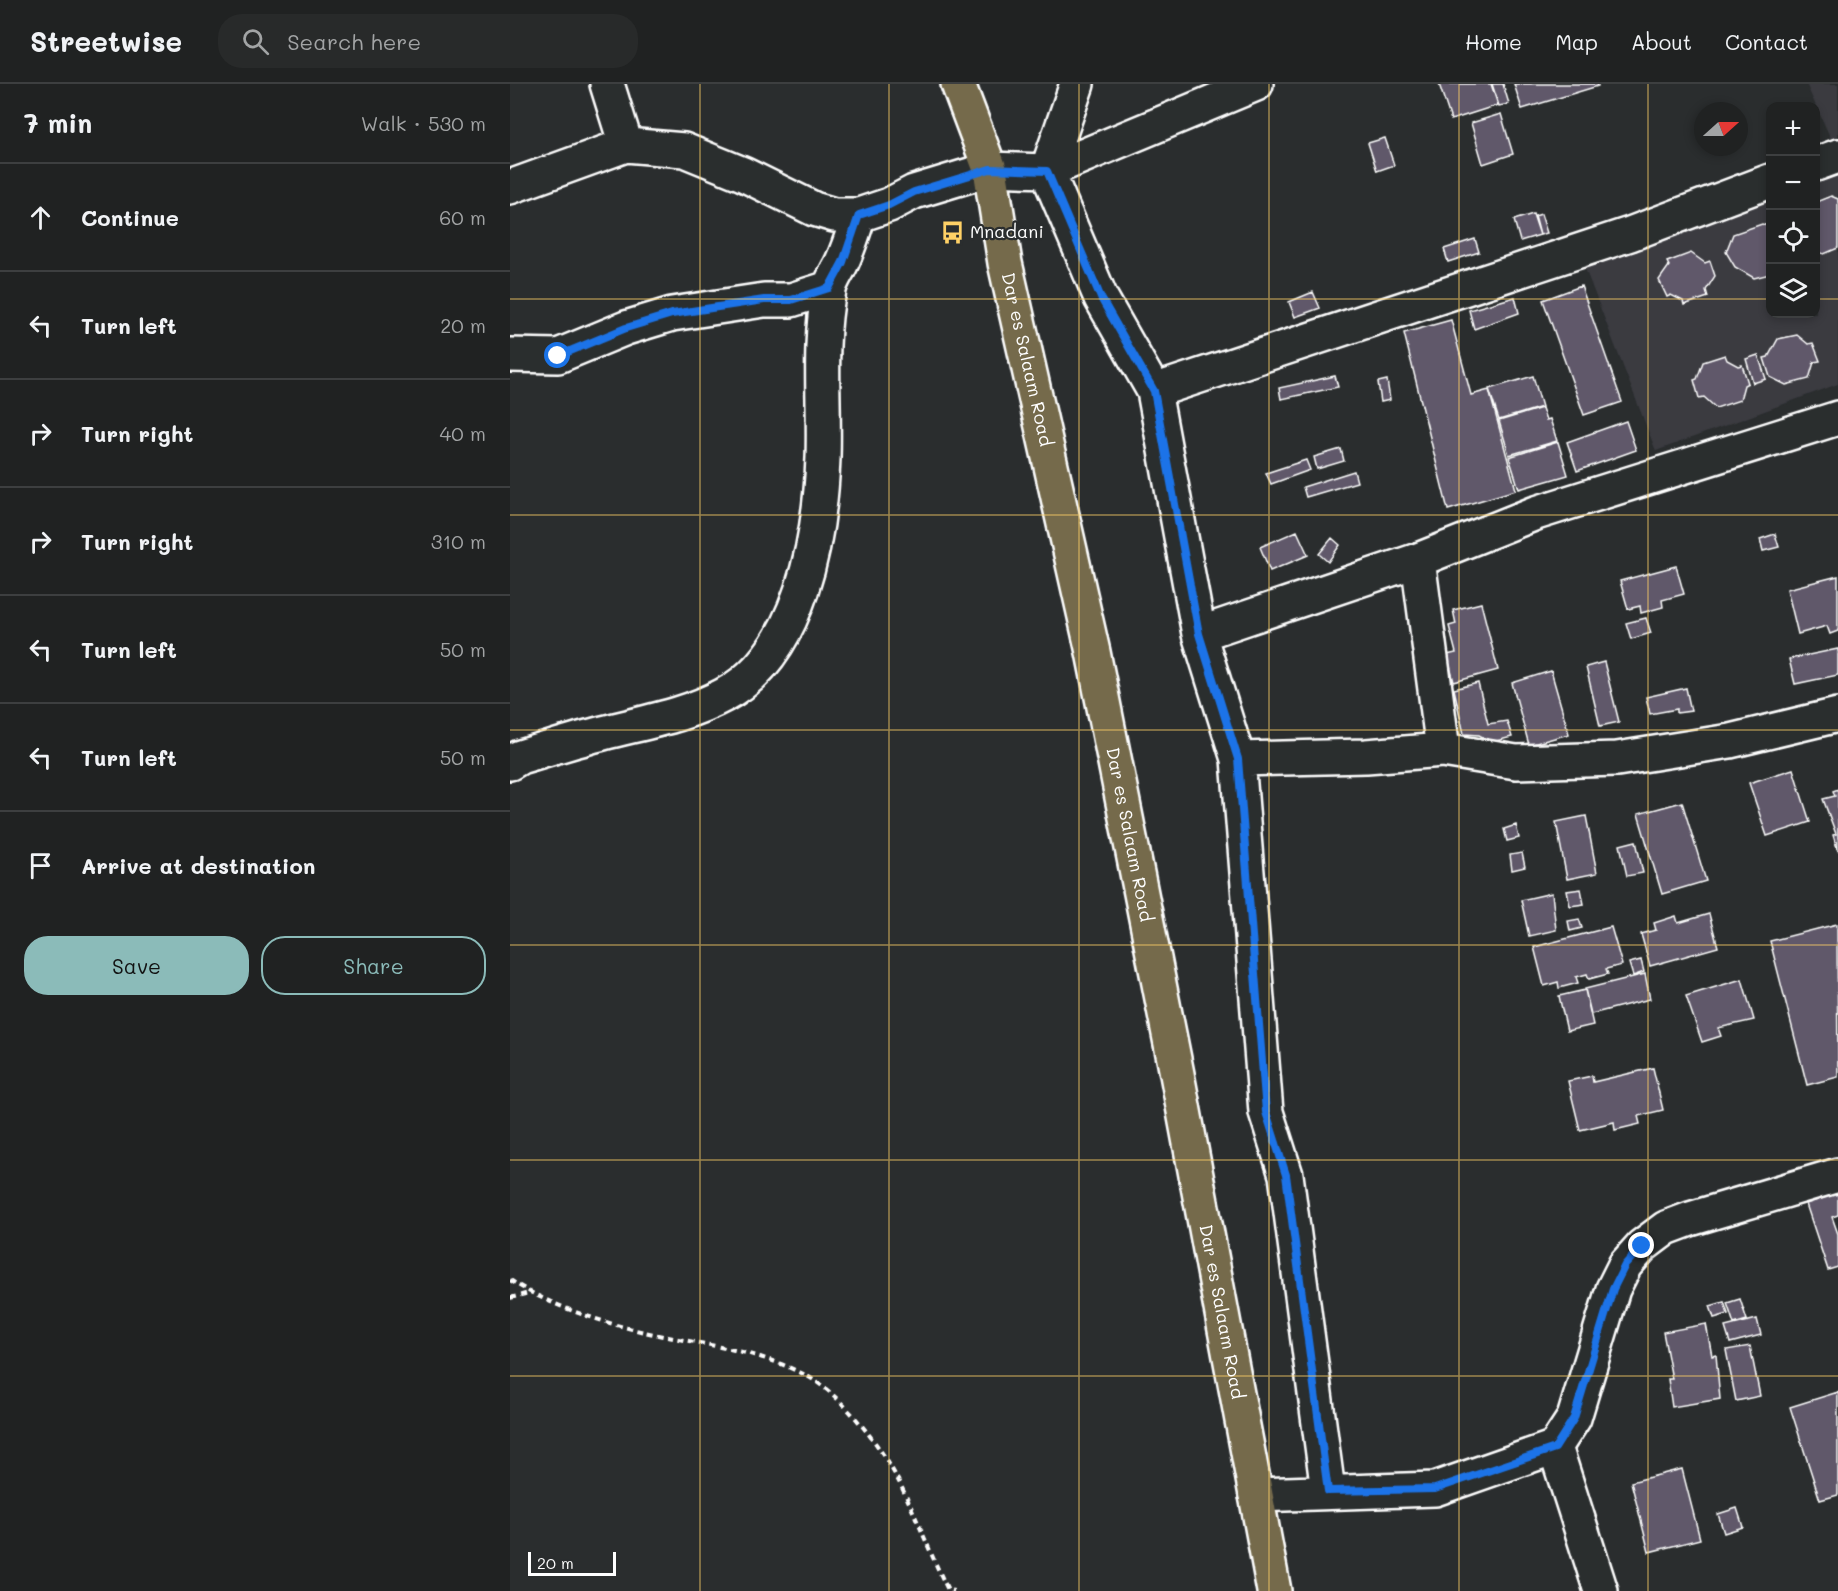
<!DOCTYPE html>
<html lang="en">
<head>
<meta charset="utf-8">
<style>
  :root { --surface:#202222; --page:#282a2a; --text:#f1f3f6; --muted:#a2a4a5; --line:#3d3f40; --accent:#8bbbb9 }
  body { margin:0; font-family:Mali,sans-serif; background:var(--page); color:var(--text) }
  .controls { position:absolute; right:18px; top:18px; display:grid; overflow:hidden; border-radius:12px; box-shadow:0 3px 9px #0003 }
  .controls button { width:54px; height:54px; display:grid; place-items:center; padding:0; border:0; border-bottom:2px solid var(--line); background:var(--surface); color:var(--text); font:30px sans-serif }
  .compass { position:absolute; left:1184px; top:18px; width:54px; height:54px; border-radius:50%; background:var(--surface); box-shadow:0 3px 9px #0003; rotate:69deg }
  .scale { position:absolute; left:18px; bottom:15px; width:88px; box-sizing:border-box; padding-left:6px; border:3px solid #fff; border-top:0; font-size:16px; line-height:21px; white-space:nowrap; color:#fff; -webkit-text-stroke:4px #2a2d2e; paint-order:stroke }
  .stop { position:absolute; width:18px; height:18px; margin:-14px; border:4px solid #1a73e8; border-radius:50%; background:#fff }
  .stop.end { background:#1a73e8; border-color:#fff; box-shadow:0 2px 6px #0008 }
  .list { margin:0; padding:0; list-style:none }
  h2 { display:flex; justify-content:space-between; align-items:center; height:78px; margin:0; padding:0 24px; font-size:26px }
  h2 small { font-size:20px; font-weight:400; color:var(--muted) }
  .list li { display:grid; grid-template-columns:39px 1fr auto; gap:18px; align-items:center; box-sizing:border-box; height:108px; padding:0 24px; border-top:2px solid var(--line) }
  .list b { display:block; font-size:22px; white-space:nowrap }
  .list em { font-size:20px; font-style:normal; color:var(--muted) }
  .actions { display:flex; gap:12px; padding:18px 24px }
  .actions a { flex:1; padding:14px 0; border:2px solid var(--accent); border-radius:24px; text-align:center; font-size:21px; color:var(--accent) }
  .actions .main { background:var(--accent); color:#111 }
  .icon { flex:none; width:33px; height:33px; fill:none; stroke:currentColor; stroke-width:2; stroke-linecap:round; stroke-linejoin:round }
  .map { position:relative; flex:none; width:1328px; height:1507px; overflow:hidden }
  header { display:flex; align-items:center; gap:36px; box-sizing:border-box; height:84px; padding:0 30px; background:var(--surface); border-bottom:2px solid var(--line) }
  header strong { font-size:28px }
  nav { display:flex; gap:33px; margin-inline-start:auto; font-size:21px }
  .search { width:420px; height:54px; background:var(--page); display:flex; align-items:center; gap:15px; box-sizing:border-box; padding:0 21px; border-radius:24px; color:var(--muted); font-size:22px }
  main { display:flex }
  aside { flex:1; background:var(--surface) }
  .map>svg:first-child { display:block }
</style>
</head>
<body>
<header>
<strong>Streetwise</strong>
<div class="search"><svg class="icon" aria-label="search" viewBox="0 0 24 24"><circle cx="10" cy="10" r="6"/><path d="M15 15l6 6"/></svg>Search here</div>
<nav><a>Home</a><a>Map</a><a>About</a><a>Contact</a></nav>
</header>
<main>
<aside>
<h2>7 min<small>Walk · 530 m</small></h2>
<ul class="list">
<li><svg class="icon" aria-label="ahead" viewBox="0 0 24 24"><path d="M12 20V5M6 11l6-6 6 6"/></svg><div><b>Continue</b></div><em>60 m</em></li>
<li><svg class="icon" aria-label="left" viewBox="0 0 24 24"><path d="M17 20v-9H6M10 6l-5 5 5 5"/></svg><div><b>Turn left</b></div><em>20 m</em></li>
<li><svg class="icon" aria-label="right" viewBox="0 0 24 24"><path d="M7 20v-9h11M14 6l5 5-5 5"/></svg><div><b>Turn right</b></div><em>40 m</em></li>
<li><svg class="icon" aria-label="right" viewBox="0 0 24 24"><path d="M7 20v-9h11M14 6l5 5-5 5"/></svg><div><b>Turn right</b></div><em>310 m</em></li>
<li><svg class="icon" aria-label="left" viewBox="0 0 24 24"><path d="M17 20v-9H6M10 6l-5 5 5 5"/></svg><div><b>Turn left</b></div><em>50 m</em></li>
<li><svg class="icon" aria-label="left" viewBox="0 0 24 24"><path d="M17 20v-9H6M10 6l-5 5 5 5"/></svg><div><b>Turn left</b></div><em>50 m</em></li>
<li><svg class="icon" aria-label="arrive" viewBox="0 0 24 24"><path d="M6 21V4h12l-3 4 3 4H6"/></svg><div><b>Arrive at destination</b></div></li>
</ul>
<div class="actions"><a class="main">Save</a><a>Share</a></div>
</aside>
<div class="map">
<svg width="1328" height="1507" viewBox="0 0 1328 1507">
  <rect width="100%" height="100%" fill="#2a2d2e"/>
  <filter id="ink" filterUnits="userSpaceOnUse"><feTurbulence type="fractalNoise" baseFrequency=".0167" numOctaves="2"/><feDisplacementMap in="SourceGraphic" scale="12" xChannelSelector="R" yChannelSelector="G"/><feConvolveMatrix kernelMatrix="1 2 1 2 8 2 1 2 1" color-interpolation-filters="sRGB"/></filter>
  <g filter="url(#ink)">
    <path fill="#3a3a40" d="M 1296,0 L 1328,0 L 1328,68 L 1327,68 Z
      M 1328,81 L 1328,300 L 1146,367 L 1074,182 L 1260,108 L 1260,230 L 1306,230 L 1306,90 Z"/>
    <path fill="#60596a" stroke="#fff" stroke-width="1.5" d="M 929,0 L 981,0 L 988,21 L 941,36 Z
      M 982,0 L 993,0 L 999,20 L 989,22 Z
      M 1004,0 L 1088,0 L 1088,2 L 1012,25 Z
      M 991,30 L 1003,70 L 973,80 L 961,39 Z
      M 875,54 L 884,81 L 867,87 L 858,59 Z
      M 1321,112 L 1328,115 L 1328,164 L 1314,170 L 1306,167 L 1306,118 Z
      M 1023,130 L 1030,151 L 1010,157 L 1004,136 Z
      M 1031,130 L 1037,149 L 1030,151 L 1025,132 Z
      M 1252,140 L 1260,143 L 1260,190 L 1244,194 L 1225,183 L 1216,168 L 1223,150 Z
      M 965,155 L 969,168 L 938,178 L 934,165 Z
      M 1181,169 L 1195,179 L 1200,177 L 1205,192 L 1196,206 L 1198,213 L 1174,221 L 1173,217 L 1161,211 L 1157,213 L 1149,196 L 1159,182 L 1157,178 Z
      M 1071,202 L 1112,318 L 1074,331 L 1033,216 Z
      M 803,208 L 810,224 L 785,233 L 779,218 Z
      M 1005,213 L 1009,229 L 964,245 L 959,226 Z
      M 941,236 L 961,311 L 979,306 L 1006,406 L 938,426 L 894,249 Z
      M 1287,251 L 1298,260 L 1303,259 L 1310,277 L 1304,278 L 1299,295 L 1276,301 L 1260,293 L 1254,274 L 1258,273 L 1268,255 Z
      M 1215,271 L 1217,276 L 1228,282 L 1232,281 L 1238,299 L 1234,301 L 1230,316 L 1206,324 L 1194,313 L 1189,314 L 1184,296 L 1187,295 L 1193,278 Z
      M 1248,271 L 1256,295 L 1243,299 L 1236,275 Z
      M 825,292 L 828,303 L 771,315 L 769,304 Z
      M 1023,292 L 1032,323 L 989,336 L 979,305 Z
      M 877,296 L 880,316 L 871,318 L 868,298 Z
      M 1032,324 L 1036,336 L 1040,335 L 1047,357 L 999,371 L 989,337 Z
      M 1116,337 L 1126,366 L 1067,387 L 1057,358 Z
      M 1048,358 L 1058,391 L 1009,405 L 999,373 Z
      M 831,365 L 834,377 L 807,385 L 804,373 Z
      M 796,376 L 800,386 L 761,400 L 756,389 Z
      M 844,387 L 847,398 L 796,413 L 793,403 Z
      M 787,447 L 798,471 L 760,487 L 750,463 Z
      M 1265,450 L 1269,463 L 1253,467 L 1250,455 Z
      M 822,454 L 830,461 L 818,478 L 809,470 Z
      M 1166,482 L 1174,510 L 1152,516 L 1153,523 L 1131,529 L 1130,522 L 1118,525 L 1110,497 Z
      M 1328,492 L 1328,547 L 1320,550 L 1317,542 L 1288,550 L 1277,505 Z
      M 971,519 L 988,586 L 944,598 L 937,571 L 946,569 L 939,542 L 946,540 L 943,526 Z
      M 1136,534 L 1141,549 L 1121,555 L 1116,539 Z
      M 1328,565 L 1328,591 L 1285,600 L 1279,575 Z
      M 1094,578 L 1109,638 L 1090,642 L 1076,583 Z
      M 1041,587 L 1059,650 L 1019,661 L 1002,599 Z
      M 968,599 L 978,640 L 997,637 L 1002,653 L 982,658 L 969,651 L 954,650 L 944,605 Z
      M 1176,604 L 1181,627 L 1167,629 L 1167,625 L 1140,630 L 1136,613 Z
      M 1283,685 L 1300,738 L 1257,752 L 1239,699 Z
      M 1328,705 L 1328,767 L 1323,751 L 1326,750 L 1313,715 L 1325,712 L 1323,707 Z
      M 1172,718 L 1196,797 L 1152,810 L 1128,730 Z
      M 1076,732 L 1087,789 L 1057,795 L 1046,738 Z
      M 1006,741 L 1009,754 L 997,757 L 994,745 Z
      M 1126,757 L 1133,789 L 1117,792 L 1110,761 Z
      M 1012,769 L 1015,783 L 1002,786 L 1000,771 Z
      M 1071,805 L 1074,820 L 1060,822 L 1057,807 Z
      M 1042,809 L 1046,846 L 1019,852 L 1011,816 Z
      M 1199,830 L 1208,863 L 1140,882 L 1131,850 L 1146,846 L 1144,839 L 1166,832 L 1168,839 Z
      M 1069,835 L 1072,844 L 1060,847 L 1058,837 Z
      M 1327,840 L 1328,993 L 1297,1001 L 1260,857 Z
      M 1101,843 L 1112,881 L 1096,885 L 1098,890 L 1079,895 L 1077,890 L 1066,893 L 1068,899 L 1049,904 L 1048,898 L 1034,902 L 1024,863 Z
      M 1131,876 L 1134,888 L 1123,892 L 1119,879 Z
      M 1135,890 L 1140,915 L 1081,930 L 1075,905 Z
      M 1232,895 L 1244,936 L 1208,944 L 1211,952 L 1192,958 L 1176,912 Z
      M 1075,906 L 1083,941 L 1057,947 L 1049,912 Z
      M 1143,984 L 1153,1026 L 1128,1032 L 1130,1040 L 1105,1046 L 1104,1038 L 1070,1046 L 1058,997 L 1082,992 L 1083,998 Z
      M 1328,1109 L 1328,1131 L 1322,1133 L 1328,1150 L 1328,1183 L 1318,1186 L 1296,1120 Z
      M 1230,1215 L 1237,1236 L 1224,1240 L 1217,1219 Z
      M 1214,1218 L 1218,1230 L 1204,1234 L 1200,1222 Z
      M 1247,1235 L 1251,1251 L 1220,1259 L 1215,1243 Z
      M 1196,1240 L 1202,1272 L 1206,1271 L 1210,1315 L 1162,1323 L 1158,1295 L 1162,1295 L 1153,1248 Z
      M 1240,1262 L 1250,1312 L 1226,1317 L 1216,1266 Z
      M 1328,1308 L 1328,1411 L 1310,1416 L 1280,1323 Z
      M 1172,1385 L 1190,1455 L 1139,1468 L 1121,1398 Z
      M 1227,1424 L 1233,1443 L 1214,1449 L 1208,1430 Z"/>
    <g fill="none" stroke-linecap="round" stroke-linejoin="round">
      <defs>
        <path id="minor" d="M 97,0 L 116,61
          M 567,0 L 537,87 L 591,214 L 644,307 L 689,550 L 908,476 L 1026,429 L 1328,334
          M 1306,80 L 1328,72
          M 0,103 L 116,61 L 174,66 L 233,90 L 304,125 L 324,131 L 349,131 L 379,121 L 404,108 L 480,85 L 537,87 L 746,0
          M 0,271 L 48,272 L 116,244 L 162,230 L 254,216 L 281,216 L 319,204
          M 644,307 L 1120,150 L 1260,97
          M 908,476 L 933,666
          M 689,550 L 728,675 L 856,672 L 933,666 L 1006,678 L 1107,675 L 1220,657 L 1328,631
          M 728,675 L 756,1028 L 776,1091 L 818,1407
          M 0,679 L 10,673 C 38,665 65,656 93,649 C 135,638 175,632 214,611 C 291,570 310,453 313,374 C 315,318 308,262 319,206 C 321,196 328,187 332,178 C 339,163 344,146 349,131
          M 1045,1363 L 1091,1507
          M 746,1411 L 925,1405 L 1045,1363 L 1064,1334 L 1103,1205 L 1115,1181 L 1132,1162 L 1156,1144 L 1180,1135 L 1328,1091"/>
        <g id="highway">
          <path id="s1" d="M 448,0 L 480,85 L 495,179 L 583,568 L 667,990 L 764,1507"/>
        </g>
      </defs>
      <use href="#minor" stroke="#fff" stroke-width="38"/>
      <use href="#highway" stroke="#fff" stroke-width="38"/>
      <path stroke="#fff" stroke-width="4" stroke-dasharray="6 4.5" stroke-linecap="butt" d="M 0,1196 C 42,1224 103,1242 153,1252 C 203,1262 252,1268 297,1292 C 321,1305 344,1331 360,1352 C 396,1398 412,1454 438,1506 L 444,1507
        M 0,1214 L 19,1209"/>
      <use href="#minor" stroke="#2a2d2e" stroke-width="33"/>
      <use href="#highway" stroke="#746b4b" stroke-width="33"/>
    </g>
  </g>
  <g fill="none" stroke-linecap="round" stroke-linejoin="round" filter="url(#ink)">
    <path stroke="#1a73e8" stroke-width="8" d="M 48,272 L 116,244 L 162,230 L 254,216 L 281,216 L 319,204 L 333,178 L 349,131 L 379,121 L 404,108 L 480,85 L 537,87 L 591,214 L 644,307 L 689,550 L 728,675 L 756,1028 L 776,1091 L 818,1407 L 925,1405 L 1045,1364 L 1064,1334 L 1103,1205 L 1115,1181 L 1132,1162"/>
  </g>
  <path fill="none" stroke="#ffd166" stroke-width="1.5" stroke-opacity="0.55" d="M 190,0 L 190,1507M 379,0 L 379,1507M 569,0 L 569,1507M 759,0 L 759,1507M 949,0 L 949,1507M 1138,0 L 1138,1507M 0,215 L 1260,215M 1306,215 L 1328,215M 0,431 L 1328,431M 0,646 L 1328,646M 0,861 L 1328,861M 0,1076 L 1328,1076M 0,1292 L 1328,1292"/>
  <defs>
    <symbol id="bus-bare" viewBox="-9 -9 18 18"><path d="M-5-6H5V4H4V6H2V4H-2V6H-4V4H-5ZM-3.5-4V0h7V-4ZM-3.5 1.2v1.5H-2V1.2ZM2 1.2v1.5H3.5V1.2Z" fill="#ffd166" stroke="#2a2d2e" stroke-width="2.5" paint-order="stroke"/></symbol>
  </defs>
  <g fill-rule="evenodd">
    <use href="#bus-bare" x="426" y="132" width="33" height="33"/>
  </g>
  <g text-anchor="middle" stroke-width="4.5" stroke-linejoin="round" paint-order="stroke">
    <g font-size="18" fill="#fff" stroke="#2a2d2e" text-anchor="start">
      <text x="460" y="154">Mnadani</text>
    </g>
    <g font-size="18" fill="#fff" stroke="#2a2d2e">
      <text dy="6" stroke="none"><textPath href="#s1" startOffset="285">Dar es Salaam Road</textPath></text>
      <text dy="6" stroke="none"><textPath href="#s1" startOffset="771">Dar es Salaam Road</textPath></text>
      <text dy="6" stroke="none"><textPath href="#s1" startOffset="1257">Dar es Salaam Road</textPath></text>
    </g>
  </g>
</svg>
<div class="controls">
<button>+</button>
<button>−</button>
<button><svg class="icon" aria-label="locate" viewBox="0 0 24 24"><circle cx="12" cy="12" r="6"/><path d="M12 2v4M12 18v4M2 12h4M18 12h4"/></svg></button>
<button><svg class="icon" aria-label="layers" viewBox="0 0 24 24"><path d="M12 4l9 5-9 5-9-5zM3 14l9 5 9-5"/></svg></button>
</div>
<svg class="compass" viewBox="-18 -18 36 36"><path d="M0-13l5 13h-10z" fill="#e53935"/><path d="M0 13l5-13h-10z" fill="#a2a4a5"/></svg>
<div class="scale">20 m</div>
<div class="stop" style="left:48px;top:272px"></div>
<div class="stop end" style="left:1132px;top:1162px"></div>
</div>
</main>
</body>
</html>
